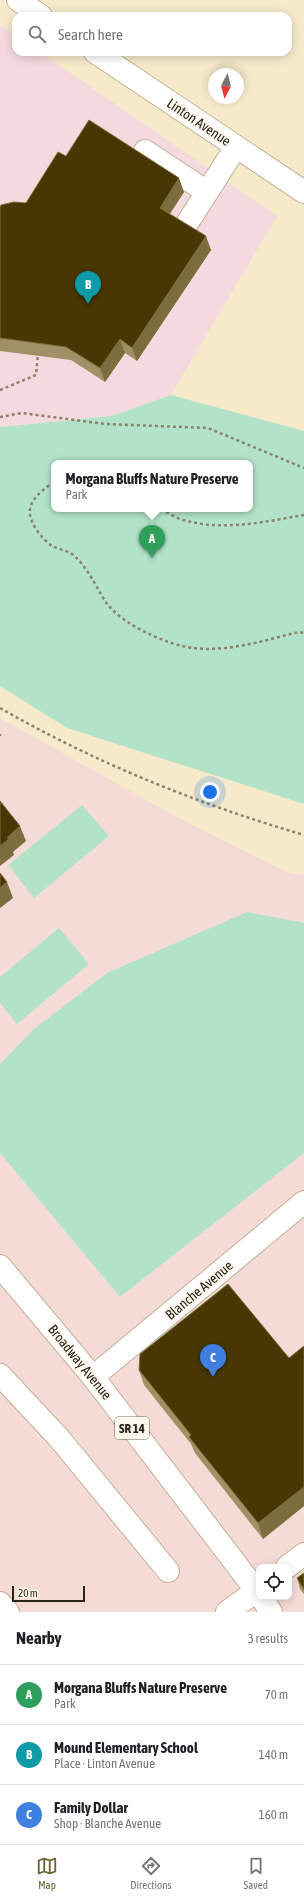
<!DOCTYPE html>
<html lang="en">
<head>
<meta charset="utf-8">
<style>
  :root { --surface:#fff; --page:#f2f2f2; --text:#202124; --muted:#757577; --line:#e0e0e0; --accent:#6a6531 }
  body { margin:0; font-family:"Asap Condensed",sans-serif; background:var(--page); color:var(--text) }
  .controls { position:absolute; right:12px; bottom:12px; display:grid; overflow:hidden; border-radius:8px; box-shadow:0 2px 10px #0003 }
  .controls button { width:36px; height:36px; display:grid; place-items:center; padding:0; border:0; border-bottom:1px solid var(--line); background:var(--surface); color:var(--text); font:20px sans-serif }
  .compass { position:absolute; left:208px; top:68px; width:36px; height:36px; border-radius:50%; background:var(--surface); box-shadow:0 2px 10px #0003; rotate:187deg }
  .scale { position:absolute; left:12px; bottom:10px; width:73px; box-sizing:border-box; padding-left:4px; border:2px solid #2a251a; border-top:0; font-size:11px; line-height:14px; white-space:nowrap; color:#2a251a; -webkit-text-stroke:3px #fdf8ec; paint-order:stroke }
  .you { position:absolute; left:210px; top:792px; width:14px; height:14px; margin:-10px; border:3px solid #fff; border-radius:50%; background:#1a73e8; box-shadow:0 0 0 6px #1a73e833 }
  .badge { display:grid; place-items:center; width:26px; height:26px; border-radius:50%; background:var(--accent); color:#fff; font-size:13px; font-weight:700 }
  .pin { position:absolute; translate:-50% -33px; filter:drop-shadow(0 1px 2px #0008) }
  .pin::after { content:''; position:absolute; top:21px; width:14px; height:12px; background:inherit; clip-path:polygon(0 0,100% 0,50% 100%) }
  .popup { position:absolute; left:51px; top:460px; width:202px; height:52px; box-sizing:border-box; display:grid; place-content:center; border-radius:8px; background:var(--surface); filter:drop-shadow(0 1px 3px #0005); font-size:13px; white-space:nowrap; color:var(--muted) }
  .popup b { font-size:15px; color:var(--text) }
  .popup::after { content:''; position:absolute; left:50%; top:100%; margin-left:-8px; border:8px solid transparent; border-top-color:var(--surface) }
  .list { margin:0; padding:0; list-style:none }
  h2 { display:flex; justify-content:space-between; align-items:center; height:52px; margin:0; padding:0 16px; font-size:17px }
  h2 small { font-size:13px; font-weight:400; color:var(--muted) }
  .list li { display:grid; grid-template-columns:26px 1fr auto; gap:12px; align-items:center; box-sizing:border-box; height:60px; padding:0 16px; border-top:1px solid var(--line) }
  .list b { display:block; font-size:15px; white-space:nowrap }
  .list p { margin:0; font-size:13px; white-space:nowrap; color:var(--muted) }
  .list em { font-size:13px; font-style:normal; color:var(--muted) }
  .icon { flex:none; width:22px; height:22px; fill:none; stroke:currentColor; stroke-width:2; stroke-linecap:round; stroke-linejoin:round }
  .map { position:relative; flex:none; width:304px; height:1612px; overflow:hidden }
  .search { position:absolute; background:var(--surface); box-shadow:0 2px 10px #0003; left:12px; right:12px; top:12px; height:44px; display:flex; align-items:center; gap:10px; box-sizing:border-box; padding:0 14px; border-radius:12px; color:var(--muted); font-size:15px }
  .sheet { height:232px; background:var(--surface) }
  nav { display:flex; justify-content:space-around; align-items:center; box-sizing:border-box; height:56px; border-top:1px solid var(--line); background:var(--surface); font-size:11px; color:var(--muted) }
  nav a { display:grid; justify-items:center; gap:2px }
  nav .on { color:var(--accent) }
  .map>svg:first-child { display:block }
</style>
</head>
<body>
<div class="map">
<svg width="304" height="1612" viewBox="0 0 304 1612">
  <rect width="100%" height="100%" fill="#f7eacb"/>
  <path fill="#f5dbd5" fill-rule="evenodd" d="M 0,718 L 188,823 L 287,872 L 304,875 L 304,1612 L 0,1612 ZM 259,1567 L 289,1567 L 289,1597 L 259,1597 Z"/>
  <path fill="#f4d9de" d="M 0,25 L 16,36 L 16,52 L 40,52 L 277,216 L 171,395 L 112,416 L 0,427 Z"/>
  <path fill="#b2e3c9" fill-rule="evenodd" d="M 171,395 L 304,431 L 304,804 L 67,728 L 0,686 L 0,427 L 112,416 ZM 54,463 L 250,463 L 250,509 L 54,509 Z
    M 82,805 L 109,836 L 34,898 L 8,865 Z
    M 247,912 L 304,923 L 304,1153 L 120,1297 L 0,1153 L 0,1064 L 34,1029 L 107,973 Z
    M 59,928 L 89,964 L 17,1024 L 0,1003 L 0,977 Z"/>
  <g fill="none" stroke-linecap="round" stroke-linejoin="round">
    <defs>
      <path id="minor" d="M 18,0 L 41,16
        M 95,52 L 304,192
        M 145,151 L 207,192
        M 188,222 L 236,147
        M 0,1375 L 59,1438 L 168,1571
        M 93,1377 L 304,1202
        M 287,1567 L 304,1554
        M 0,1603 L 8,1612
        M 227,1612 L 259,1589"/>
      <path id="major" d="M 0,1266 L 93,1377 L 259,1594
        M 261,1597 L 271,1612"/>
    </defs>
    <use href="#minor" stroke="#beb194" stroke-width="24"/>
    <use href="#major" stroke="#beb194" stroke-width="24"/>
    <path stroke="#8a826d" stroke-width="2.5" stroke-dasharray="3 3" stroke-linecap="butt" d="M 0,390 L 36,375 L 38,354
      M 0,417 L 22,413 L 105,424 L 208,428 L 304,468
      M 54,482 C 44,489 28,500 30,514 C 31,525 43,540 52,546 C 58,549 66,550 72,554 C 87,566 95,585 105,601 C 120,623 158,640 182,646 C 221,655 261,641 299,632 L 304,633
      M 161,509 C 167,512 174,517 180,519 C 221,532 263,522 304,515
      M 0,708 C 96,763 198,804 304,835
      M 0,734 L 0,736"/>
    <use href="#minor" stroke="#fff" stroke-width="22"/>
    <use href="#major" stroke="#fff" stroke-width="22"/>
  </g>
  <path fill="#a09066" d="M 66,156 L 184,192 L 170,214 L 211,250 L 137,361 L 125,353 L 105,382 L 71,360 L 0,351 L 0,207 L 26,203 Z
    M 304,1346 L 304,1506 L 263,1539 L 195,1453 L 191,1444 L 144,1385 L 139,1370 L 289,1358 Z
    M 304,1573 L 304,1594 L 300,1589 L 297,1578 Z"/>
  <path fill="#7c6d3e" d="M 179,178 L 184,192 L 165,221 L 160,208 Z
    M 206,236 L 211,250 L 137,361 L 132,348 Z
    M 120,339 L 125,353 L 105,382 L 100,368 Z
    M 20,826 L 26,841 L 13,852 L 14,855 L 0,866 L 0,846 L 7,838 Z
    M 7,882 L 13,898 L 0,908 L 0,888 Z
    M 304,1487 L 304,1506 L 263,1539 L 258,1523 Z"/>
  <path fill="#483702" stroke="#7c6d3e" d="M 89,120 L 179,178 L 160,208 L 206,236 L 132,348 L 120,339 L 100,368 L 66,347 L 0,338 L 0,207 L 1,205 L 14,202 L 26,203 L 58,152 L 66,156 Z
    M 0,801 L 20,826 L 7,838 L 9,839 L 0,846 Z
    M 0,873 L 7,882 L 0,888 Z
    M 228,1284 L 289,1358 L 304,1346 L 304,1487 L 258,1523 L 189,1437 L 191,1435 L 139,1370 L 140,1354 Z
    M 304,1573 L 304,1590 L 297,1578 Z"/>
  <g text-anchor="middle" stroke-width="4" stroke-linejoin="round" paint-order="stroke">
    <rect fill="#fdf8ec" stroke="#696459" stroke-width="1" x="115" y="1417" width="34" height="22" rx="3"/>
    <g font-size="13" font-weight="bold" fill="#2a251a">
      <text x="132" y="1433">SR 14</text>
    </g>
    <g font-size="14" fill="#2a251a" stroke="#fdf8ec">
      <text transform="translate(199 122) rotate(34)" y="5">Linton Avenue</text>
      <text transform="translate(199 1290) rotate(-40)" y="5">Blanche Avenue</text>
      <text transform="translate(80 1362) rotate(51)" y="5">Broadway Avenue</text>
    </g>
  </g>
</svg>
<div class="controls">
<button><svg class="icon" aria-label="locate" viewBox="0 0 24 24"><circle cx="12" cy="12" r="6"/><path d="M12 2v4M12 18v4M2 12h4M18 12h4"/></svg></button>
</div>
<svg class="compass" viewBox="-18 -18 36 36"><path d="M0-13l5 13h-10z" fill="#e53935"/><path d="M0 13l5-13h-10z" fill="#757577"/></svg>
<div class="scale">20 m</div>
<div class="you"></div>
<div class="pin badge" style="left:152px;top:558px;background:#2e9e5b">A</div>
<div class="popup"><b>Morgana Bluffs Nature Preserve</b>Park</div>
<div class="pin badge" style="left:88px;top:304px;background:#0f9aa8">B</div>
<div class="pin badge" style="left:213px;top:1377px;background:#3f7fe0">C</div>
<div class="search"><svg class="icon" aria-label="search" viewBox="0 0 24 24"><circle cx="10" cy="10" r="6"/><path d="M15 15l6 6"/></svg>Search here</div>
</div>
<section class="sheet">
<h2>Nearby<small>3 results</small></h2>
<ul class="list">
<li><span class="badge" style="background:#2e9e5b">A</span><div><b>Morgana Bluffs Nature Preserve</b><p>Park</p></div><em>70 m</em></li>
<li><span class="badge" style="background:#0f9aa8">B</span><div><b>Mound Elementary School</b><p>Place · Linton Avenue</p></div><em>140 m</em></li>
<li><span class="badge" style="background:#3f7fe0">C</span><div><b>Family Dollar</b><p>Shop · Blanche Avenue</p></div><em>160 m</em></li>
</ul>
</section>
<nav>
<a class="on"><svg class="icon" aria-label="map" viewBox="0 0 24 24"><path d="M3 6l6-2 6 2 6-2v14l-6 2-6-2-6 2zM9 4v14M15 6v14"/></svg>Map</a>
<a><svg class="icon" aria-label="directions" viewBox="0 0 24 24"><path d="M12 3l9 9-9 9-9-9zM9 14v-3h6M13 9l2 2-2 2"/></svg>Directions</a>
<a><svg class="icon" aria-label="saved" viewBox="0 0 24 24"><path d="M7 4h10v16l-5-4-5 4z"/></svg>Saved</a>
</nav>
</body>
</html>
